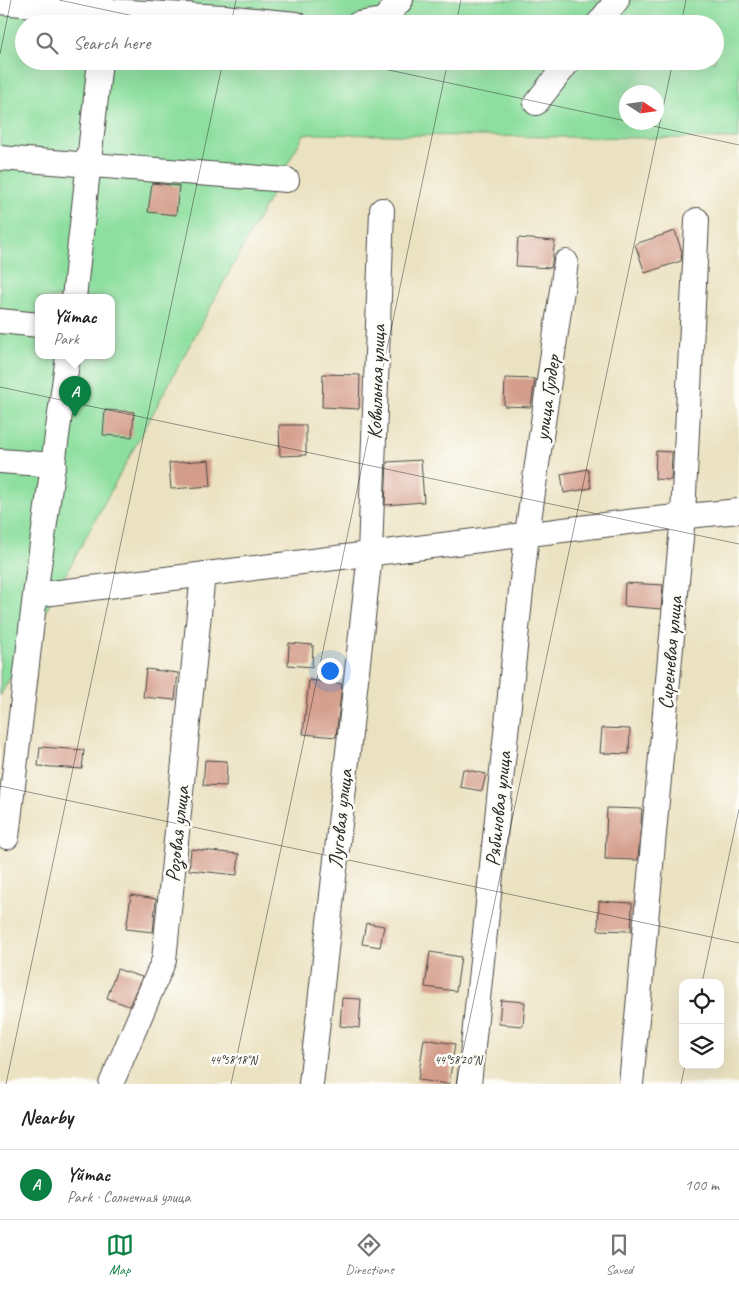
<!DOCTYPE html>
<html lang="en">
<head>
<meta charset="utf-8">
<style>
  :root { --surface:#fff; --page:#f2f2f2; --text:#202124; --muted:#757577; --line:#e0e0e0; --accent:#0b8043 }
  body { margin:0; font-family:Caveat,sans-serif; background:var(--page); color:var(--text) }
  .controls { position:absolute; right:15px; bottom:15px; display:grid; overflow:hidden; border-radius:10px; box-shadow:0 5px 20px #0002 }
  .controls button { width:45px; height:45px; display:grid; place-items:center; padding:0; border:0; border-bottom:1px solid var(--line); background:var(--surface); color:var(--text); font:25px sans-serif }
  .compass { position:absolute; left:619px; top:85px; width:45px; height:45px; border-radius:50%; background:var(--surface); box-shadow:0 5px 20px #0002; rotate:102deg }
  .you { position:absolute; left:329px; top:670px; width:18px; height:18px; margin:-12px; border:4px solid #fff; border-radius:50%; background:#1a73e8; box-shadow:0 0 0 8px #1a73e833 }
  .badge { display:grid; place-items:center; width:32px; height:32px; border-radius:50%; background:var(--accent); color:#fff; font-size:16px; font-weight:700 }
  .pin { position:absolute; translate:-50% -41px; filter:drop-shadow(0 1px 2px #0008) }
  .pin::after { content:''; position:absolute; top:26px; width:18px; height:15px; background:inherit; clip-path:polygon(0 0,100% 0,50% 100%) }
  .popup { position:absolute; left:35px; top:294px; width:80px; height:65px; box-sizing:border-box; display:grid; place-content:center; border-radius:10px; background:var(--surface); filter:drop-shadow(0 1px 4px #0005); font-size:16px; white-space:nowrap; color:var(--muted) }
  .popup b { font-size:19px; color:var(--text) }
  .popup::after { content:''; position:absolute; left:50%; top:100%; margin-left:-10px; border:10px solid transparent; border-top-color:var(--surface) }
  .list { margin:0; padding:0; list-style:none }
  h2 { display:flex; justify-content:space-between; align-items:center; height:65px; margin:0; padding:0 20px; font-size:21px }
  h2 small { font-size:16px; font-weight:400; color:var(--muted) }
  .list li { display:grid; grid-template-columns:32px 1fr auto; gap:15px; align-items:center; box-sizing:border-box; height:70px; padding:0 20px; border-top:1px solid var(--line) }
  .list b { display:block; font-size:19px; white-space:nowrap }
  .list p { margin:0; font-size:16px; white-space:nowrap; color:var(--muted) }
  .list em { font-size:16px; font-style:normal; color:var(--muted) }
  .icon { flex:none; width:28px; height:28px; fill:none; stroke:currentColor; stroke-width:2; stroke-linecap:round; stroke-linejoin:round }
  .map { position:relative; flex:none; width:739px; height:1084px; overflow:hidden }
  .search { position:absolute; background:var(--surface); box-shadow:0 5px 20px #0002; left:15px; right:15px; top:15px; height:55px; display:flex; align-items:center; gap:12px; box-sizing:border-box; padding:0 18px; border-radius:28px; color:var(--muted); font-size:19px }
  .sheet { height:135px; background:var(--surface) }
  nav { display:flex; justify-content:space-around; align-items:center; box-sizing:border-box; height:70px; border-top:1px solid var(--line); background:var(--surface); font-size:14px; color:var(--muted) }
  nav a { display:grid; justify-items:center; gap:2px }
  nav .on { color:var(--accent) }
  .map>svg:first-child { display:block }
</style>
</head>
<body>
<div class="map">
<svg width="739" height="1084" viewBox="0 0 739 1084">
  <rect width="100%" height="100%" fill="#fdfcf7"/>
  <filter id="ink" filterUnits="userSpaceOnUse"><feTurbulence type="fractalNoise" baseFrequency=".02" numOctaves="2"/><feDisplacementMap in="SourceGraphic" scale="10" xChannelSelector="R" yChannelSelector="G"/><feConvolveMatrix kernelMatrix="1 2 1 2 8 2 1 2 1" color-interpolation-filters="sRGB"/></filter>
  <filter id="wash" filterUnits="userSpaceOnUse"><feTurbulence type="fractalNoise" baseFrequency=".0096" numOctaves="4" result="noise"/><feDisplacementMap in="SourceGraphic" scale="20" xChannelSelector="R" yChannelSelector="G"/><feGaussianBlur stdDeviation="1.12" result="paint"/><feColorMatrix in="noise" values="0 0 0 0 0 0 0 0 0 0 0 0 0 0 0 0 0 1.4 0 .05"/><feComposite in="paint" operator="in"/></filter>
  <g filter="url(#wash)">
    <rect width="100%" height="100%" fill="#ebe2c1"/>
    <path fill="#8ddf9f" stroke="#5c8565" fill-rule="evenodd" d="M 0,0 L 739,0 L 739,139 L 304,134 L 0,696 ZM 24,24 L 715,24 L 715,61 L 24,61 ZM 626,92 L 656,92 L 656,122 L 626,122 ZM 39,298 L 111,298 L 111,356 L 39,356 Z"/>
    <g id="blocks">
      <path fill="#d49c8a" d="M 152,183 L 179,186 L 176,215 L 148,212 Z
        M 675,231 L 682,252 L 681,261 L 645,273 L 635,244 Z
        M 518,238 L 555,241 L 551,268 L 516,266 Z
        M 323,374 L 360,375 L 359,409 L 322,407 Z
        M 505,378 L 535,379 L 531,407 L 504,406 Z
        M 105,410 L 134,412 L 132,437 L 103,435 Z
        M 279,425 L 306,425 L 306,455 L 280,456 Z
        M 656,451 L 672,452 L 671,480 L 655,479 Z
        M 209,460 L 211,486 L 171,489 L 169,463 Z
        M 421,460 L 424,502 L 385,505 L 387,462 Z
        M 588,469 L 591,488 L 564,493 L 561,474 Z
        M 625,583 L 663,585 L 661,609 L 624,606 Z
        M 289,643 L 313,645 L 312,667 L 288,665 Z
        M 146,669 L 178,673 L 175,700 L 143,697 Z
        M 309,680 L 342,684 L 336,737 L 303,734 Z
        M 602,728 L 630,729 L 629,754 L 600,753 Z
        M 40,747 L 84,750 L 82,769 L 38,766 Z
        M 205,760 L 227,761 L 226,786 L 203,785 Z
        M 463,769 L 486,774 L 482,791 L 460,787 Z
        M 607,808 L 642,809 L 638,860 L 605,859 Z
        M 191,849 L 239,854 L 237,875 L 189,870 Z
        M 131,895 L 156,899 L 153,932 L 126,929 Z
        M 599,901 L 632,903 L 631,931 L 598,930 Z
        M 366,923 L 384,926 L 380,947 L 362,944 Z
        M 430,952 L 461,957 L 456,991 L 425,987 Z
        M 117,969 L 142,977 L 129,1006 L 107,998 Z
        M 342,998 L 361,999 L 359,1028 L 340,1026 Z
        M 501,1000 L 525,1002 L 523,1026 L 499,1024 Z
        M 424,1039 L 455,1044 L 449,1084 L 418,1080 Z"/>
    </g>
  </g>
  <g filter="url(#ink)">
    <use href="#blocks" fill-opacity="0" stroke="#484642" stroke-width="1"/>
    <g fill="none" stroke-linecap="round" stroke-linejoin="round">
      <defs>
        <path id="minor" d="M 0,2 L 88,10 L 224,17 L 296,24
          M 358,24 L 383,20 L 401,0
          M 598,24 L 617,0
          M 536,103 L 569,61
          M 0,158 L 287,180
          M 74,298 L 100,61
          M 0,321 L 39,325
          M 0,461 L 54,465
          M 35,595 L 636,521 L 739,511
          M 7,837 L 35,595 L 68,356
          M 111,1084 L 164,960 L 203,574
          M 311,1084 L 370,554 L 382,210
          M 469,1084 L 527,534 L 566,262
          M 631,1084 L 683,516 L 697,220"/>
      </defs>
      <use href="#minor" stroke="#484642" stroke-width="26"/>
      <use href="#minor" stroke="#fff" stroke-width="24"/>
    </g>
  </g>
  <path fill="none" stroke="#2b2b2b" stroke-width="1" stroke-opacity="0.45" d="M 59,0 L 171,24M 231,24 L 236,0M 456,24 L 461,0M 681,24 L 686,0M 0,54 L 11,0M 347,61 L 626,121M 635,122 L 739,145M 0,387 L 739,544M 0,786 L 739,943M 702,983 L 739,809M 6,1084 L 223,61M 231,1084 L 448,61M 456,1084 L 673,61M 681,1084 L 685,1065"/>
  <g text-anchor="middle" stroke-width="5" stroke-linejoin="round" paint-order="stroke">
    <g font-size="21" fill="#2b2b2b" stroke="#fdfcf7">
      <text transform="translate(376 382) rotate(-88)" y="7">Ковыльная улица</text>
      <text transform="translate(547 398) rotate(-82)" y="7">улица Гулдер</text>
      <text transform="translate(670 653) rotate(-85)" y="7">Сиреневая улица</text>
      <text transform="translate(498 809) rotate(-84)" y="7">Рябиновая улица</text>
      <text transform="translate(340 819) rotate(-84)" y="7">Луговая улица</text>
      <text transform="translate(177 834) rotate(-84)" y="7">Розовая улица</text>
    </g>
  </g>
  <g font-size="12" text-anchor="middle" fill="#2b2b2b" stroke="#fdfcf7" stroke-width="5" stroke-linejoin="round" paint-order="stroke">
    <text x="233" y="1064">44°58'18"N</text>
    <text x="458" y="1064">44°58'20"N</text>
  </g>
</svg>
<div class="controls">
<button><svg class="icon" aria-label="locate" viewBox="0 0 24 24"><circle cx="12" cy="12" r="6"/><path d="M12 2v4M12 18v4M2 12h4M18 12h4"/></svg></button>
<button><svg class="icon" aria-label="layers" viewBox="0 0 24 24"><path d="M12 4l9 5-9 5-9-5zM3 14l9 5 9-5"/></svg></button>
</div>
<svg class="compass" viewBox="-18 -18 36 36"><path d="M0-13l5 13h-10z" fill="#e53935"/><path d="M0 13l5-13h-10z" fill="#757577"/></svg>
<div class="you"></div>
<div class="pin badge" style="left:75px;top:417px">A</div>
<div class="popup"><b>Үйтас</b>Park</div>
<div class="search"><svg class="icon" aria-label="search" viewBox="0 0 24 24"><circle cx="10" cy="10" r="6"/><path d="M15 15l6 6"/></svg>Search here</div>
</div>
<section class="sheet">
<h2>Nearby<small></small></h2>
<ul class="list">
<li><span class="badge">A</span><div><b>Үйтас</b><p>Park · Солнечная улица</p></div><em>100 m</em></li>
</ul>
</section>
<nav>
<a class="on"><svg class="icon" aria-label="map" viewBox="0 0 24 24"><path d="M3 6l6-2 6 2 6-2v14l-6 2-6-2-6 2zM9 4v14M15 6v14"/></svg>Map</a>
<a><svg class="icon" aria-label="directions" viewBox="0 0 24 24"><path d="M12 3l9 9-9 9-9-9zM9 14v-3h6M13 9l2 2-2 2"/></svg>Directions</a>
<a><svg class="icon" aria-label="saved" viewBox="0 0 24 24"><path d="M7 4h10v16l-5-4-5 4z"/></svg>Saved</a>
</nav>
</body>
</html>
